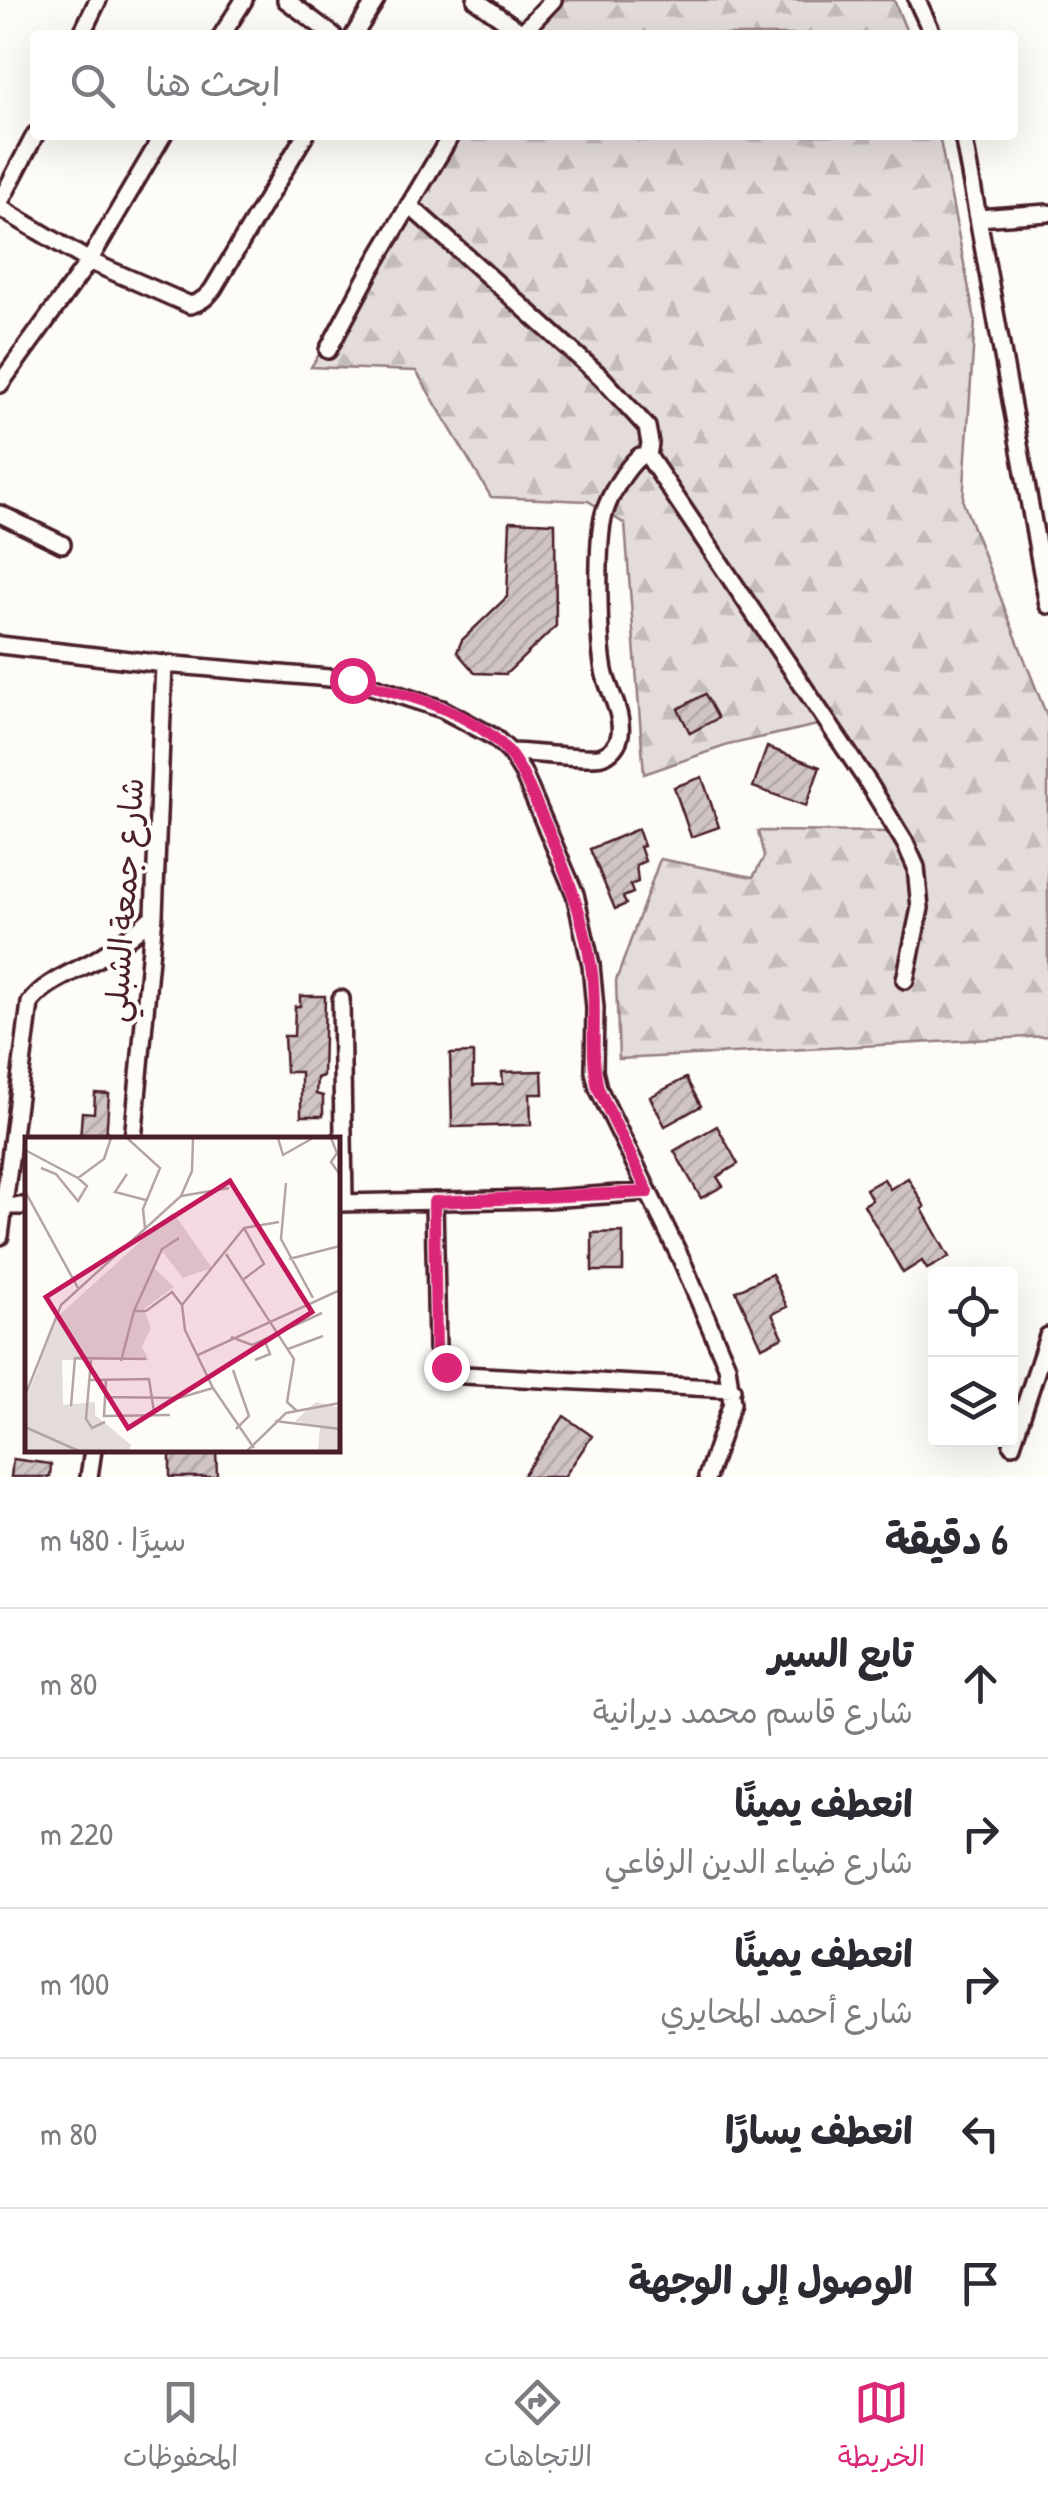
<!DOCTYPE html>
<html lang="ar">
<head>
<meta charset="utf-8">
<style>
  :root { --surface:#fff; --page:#f7f7f7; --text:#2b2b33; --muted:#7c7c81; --line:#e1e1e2; --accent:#db2777 }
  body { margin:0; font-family:"Patrick Hand","Playpen Sans Arabic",sans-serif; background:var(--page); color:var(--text); direction:rtl }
  .controls { position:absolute; right:30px; bottom:30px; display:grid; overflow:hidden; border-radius:10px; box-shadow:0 10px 40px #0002 }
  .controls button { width:90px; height:90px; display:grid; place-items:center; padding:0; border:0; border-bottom:2px solid var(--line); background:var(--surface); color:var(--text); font:50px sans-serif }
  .stop { position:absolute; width:30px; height:30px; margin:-22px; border:8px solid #db2777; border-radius:50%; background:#fff }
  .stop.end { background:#db2777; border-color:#fff; box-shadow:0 2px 10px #0008 }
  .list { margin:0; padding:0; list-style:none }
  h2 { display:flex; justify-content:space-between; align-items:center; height:130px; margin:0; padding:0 40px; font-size:42px }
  h2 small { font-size:32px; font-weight:400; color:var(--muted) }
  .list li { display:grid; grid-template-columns:65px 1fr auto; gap:30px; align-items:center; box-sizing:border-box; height:150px; padding:0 40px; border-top:2px solid var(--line) }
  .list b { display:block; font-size:38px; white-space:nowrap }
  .list p { margin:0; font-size:32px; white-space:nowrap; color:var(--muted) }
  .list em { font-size:32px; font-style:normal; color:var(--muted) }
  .icon { flex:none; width:55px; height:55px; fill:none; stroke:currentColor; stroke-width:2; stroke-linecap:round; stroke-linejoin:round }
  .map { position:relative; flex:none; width:1048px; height:1477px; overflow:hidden; direction:ltr }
  .search { position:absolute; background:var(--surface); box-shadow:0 10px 40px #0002; left:30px; right:30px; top:30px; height:110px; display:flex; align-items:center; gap:25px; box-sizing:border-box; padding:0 35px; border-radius:10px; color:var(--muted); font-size:38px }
  .sheet { height:880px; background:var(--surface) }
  nav { display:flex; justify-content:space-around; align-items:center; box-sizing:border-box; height:140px; border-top:2px solid var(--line); background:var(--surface); font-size:28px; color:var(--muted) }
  nav a { display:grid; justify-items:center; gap:5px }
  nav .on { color:var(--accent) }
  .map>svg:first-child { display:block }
</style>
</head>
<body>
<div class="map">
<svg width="1048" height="1477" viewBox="0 0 1048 1477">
  <defs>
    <pattern id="forest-firs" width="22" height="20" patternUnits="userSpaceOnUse" patternTransform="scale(2.5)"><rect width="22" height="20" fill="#e3dcda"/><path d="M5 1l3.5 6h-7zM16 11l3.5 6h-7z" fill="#c4bcbb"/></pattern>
    <pattern id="building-hatch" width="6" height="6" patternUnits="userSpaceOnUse" patternTransform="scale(2.5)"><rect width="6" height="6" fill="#d0c5c4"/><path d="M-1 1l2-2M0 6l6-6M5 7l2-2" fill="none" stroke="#b4a9a9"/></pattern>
  </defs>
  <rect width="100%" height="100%" fill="#fdfcf7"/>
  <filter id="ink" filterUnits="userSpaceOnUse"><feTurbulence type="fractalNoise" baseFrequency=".01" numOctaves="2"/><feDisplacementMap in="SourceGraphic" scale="20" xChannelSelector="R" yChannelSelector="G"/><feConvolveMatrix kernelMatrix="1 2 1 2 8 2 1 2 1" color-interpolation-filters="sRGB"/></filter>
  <g filter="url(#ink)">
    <path fill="url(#forest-firs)" stroke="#967e82" stroke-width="2.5" d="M 543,0 L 894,0 L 908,35 L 521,35 Z
      M 458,135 L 939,135 L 975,320 L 963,502 L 1048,719 L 1048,1036 L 619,1059 L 616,981 L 660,859 L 753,877 L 764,857 L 758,831 L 900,832 L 822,724 L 728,745 L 644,774 L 625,524 L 588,501 L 491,497 L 416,371 L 311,367 Z"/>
    <path fill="url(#building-hatch)" stroke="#4a1f2b" stroke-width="2.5" d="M 510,521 L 555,523 L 556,626 L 506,674 L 475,673 L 457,652 L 462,640 L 507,597 Z
      M 705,694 L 718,718 L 690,733 L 678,709 Z
      M 767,747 L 820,767 L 806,806 L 753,787 Z
      M 702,777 L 719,827 L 691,837 L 674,787 Z
      M 638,829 L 644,846 L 640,847 L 645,861 L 636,865 L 638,882 L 630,885 L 633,893 L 623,897 L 626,904 L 615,909 L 590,849 Z
      M 300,996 L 325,996 L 323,1076 L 317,1078 L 316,1094 L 323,1096 L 323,1116 L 301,1116 L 301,1072 L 286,1072 L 284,1036 L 294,1036 L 295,1006 L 300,1006 Z
      M 473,1053 L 473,1085 L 503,1084 L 502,1072 L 542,1071 L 543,1094 L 530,1094 L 531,1125 L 452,1127 L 450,1054 Z
      M 686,1078 L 701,1106 L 665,1126 L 650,1097 Z
      M 95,1093 L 109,1094 L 106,1140 L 80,1140 L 82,1112 L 94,1113 Z
      M 717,1126 L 738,1164 L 717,1177 L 723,1186 L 701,1198 L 674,1151 Z
      M 908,1178 L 925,1207 L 922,1209 L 949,1257 L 927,1269 L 922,1261 L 903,1273 L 864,1205 L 872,1200 L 866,1189 L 884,1179 L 890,1189 Z
      M 623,1232 L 623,1271 L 592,1271 L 592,1233 Z
      M 772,1274 L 787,1307 L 772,1314 L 783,1337 L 762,1347 L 736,1291 Z
      M 564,1416 L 592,1436 L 564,1477 L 522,1477 Z
      M 170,1450 L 216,1450 L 217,1477 L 170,1477 Z
      M 13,1459 L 51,1464 L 50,1477 L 11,1477 Z"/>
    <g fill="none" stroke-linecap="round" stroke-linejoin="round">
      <defs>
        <path id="street" d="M 286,0 L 333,35
          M 476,0 L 522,33
          M 917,0 L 933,35
          M 81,35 L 98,0
          M 222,35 L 244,0
          M 354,35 L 376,0
          M 520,35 L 553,0
          M 963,135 L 1048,605
          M 0,202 L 35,135
          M 409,205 L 601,377 L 647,427 L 650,443 L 648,456
          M 0,208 L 89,261 L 190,305 C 201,302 206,298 213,289 L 305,135
          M 978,218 L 1048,213
          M 328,350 L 369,273 L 451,135
          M 0,384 L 89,261 L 163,135
          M 0,514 L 62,544
          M 0,645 L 164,664 L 353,680 L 442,709 L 494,737 L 510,752 L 523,773 L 575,894 L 591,965 L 595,1008 L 594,1071 L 598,1088 L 682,1261 L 727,1366 L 732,1403 L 707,1477
          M 510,752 C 528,752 593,760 602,756 C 611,753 619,744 620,734 C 623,715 610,693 605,675 C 598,646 596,542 604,514 C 610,494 625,469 640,456 L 648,456 L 869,784 L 905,843 L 916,867 L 920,908 L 905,980
          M 341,999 L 344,1202
          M 133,1140 L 154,915 L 164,664
          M 434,1201 L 437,1348 L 446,1367 L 464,1375 L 732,1389
          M 338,1203 L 548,1199 L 647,1192
          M 0,1206 L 28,1206
          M 0,1236 L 30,1003 C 44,982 75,972 97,959 C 117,946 137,932 154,915
          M 1012,1445 L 1048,1336
          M 89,1477 L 93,1450"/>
      </defs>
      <use href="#street" stroke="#4a1f2b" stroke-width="22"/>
      <use href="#street" stroke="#fdfcf7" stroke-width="15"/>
    </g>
  </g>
  <g fill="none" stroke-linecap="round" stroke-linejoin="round" filter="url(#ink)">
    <path stroke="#db2777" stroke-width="12" d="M 352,680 C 400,693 455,706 493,737 C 518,757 528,786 541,814 C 563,864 583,911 591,966 C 598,1007 589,1048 598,1088 L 648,1192 L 434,1202 L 436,1348 L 446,1367"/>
  </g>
  <g text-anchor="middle" stroke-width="8" stroke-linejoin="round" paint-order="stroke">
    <g font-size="32" fill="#4a1f2b" stroke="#fdfcf7">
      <text transform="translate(124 900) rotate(-86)" y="11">شارع جمعة الشبلي</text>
    </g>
  </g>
  <g transform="translate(25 1137)">
    <rect width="315" height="315" fill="#fdfcf7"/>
    <path d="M 148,75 L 187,131 L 158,141 L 137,114 L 129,131 L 149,150 L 119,172 L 126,191 L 117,210 L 124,223 L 37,223 L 38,268 L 70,265 L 70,278 L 106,308 L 104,314 L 0,314 L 0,265 L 32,180 ZM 291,265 L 315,271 L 314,314 L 293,312 L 295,290 L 270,284 Z" fill="#e3dcda"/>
    <path fill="none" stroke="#b5a4a5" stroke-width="2.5" d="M 102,1 L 135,31 L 118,72 L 120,91M 253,1 L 258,18 L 288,1M 306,1 L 312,16 L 306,25 L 313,35M 0,13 L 53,41 L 79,22 L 86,1M 16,31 L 31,37 L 53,64 L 62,49 L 53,41M 102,37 L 90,55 L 121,63M 261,46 L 256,102 L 288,161M 0,54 L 53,151M 156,59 L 204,51M 154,101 L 137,112 L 109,174 L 121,174 L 147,155 L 157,168M 201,117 L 269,222 L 262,265 L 272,274M 264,122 L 315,109M 219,142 L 239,127 L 219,91M 157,168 L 160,193 L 188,251 L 229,311M 157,168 L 219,91 L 254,85M 206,200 L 227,208 L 297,176M 263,212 L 298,199M 173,218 L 315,153M 66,223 L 61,282 L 67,291 L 80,285M 230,223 L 245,217 L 239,202M 96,224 L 109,174M 208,233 L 224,279 L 211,292M 65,243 L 124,242 L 129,275M 81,244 L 79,279 L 145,278M 0,259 L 36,168 L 156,59 L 167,34 L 168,1M 80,260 L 154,261 L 188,251M 46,269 L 50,221 L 121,222M 250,284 L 315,292M 0,290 L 54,314M 222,314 L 261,276 L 315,266"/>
    <path fill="#c2185b" fill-opacity="0.15" stroke="#c2185b" stroke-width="5" d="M 205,44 L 287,175 L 103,291 L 21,160 Z"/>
    <rect width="315" height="315" fill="none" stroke="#4a1f2b" stroke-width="5"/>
  </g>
</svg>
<div class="controls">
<button><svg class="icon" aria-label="locate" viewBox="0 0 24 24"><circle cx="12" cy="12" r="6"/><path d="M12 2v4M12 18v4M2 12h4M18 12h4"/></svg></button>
<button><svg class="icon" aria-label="layers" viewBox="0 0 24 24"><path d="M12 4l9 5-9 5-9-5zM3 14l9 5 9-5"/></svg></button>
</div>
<div class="stop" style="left:352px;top:680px"></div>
<div class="stop end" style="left:446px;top:1367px"></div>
<div class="search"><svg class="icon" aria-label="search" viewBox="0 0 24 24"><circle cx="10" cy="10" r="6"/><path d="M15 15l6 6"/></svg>ابحث هنا</div>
</div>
<section class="sheet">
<h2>6 دقيقة<small>سيرًا · 480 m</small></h2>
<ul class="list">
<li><svg class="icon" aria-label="ahead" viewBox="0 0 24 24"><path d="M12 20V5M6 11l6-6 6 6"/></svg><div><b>تابع السير</b><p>شارع قاسم محمد ديرانية</p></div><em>80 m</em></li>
<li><svg class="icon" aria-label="right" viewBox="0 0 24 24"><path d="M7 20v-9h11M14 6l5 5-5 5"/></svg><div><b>انعطف يمينًا</b><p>شارع ضياء الدين الرفاعي</p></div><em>220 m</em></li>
<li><svg class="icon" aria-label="right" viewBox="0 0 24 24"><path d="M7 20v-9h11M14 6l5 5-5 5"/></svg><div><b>انعطف يمينًا</b><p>شارع أحمد المحايري</p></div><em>100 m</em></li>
<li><svg class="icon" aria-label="left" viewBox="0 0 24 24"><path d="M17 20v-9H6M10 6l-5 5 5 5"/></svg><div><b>انعطف يسارًا</b></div><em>80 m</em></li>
<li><svg class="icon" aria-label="arrive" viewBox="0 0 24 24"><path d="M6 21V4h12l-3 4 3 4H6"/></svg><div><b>الوصول إلى الوجهة</b></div></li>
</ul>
</section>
<nav>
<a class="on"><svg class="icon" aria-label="map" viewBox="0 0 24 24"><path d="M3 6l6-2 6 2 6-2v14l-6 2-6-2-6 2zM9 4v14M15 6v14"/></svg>الخريطة</a>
<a><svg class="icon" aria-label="directions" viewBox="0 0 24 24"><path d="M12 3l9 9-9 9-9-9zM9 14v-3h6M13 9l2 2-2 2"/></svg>الاتجاهات</a>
<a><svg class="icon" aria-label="saved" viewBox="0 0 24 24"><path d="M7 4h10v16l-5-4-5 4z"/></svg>المحفوظات</a>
</nav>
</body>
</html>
